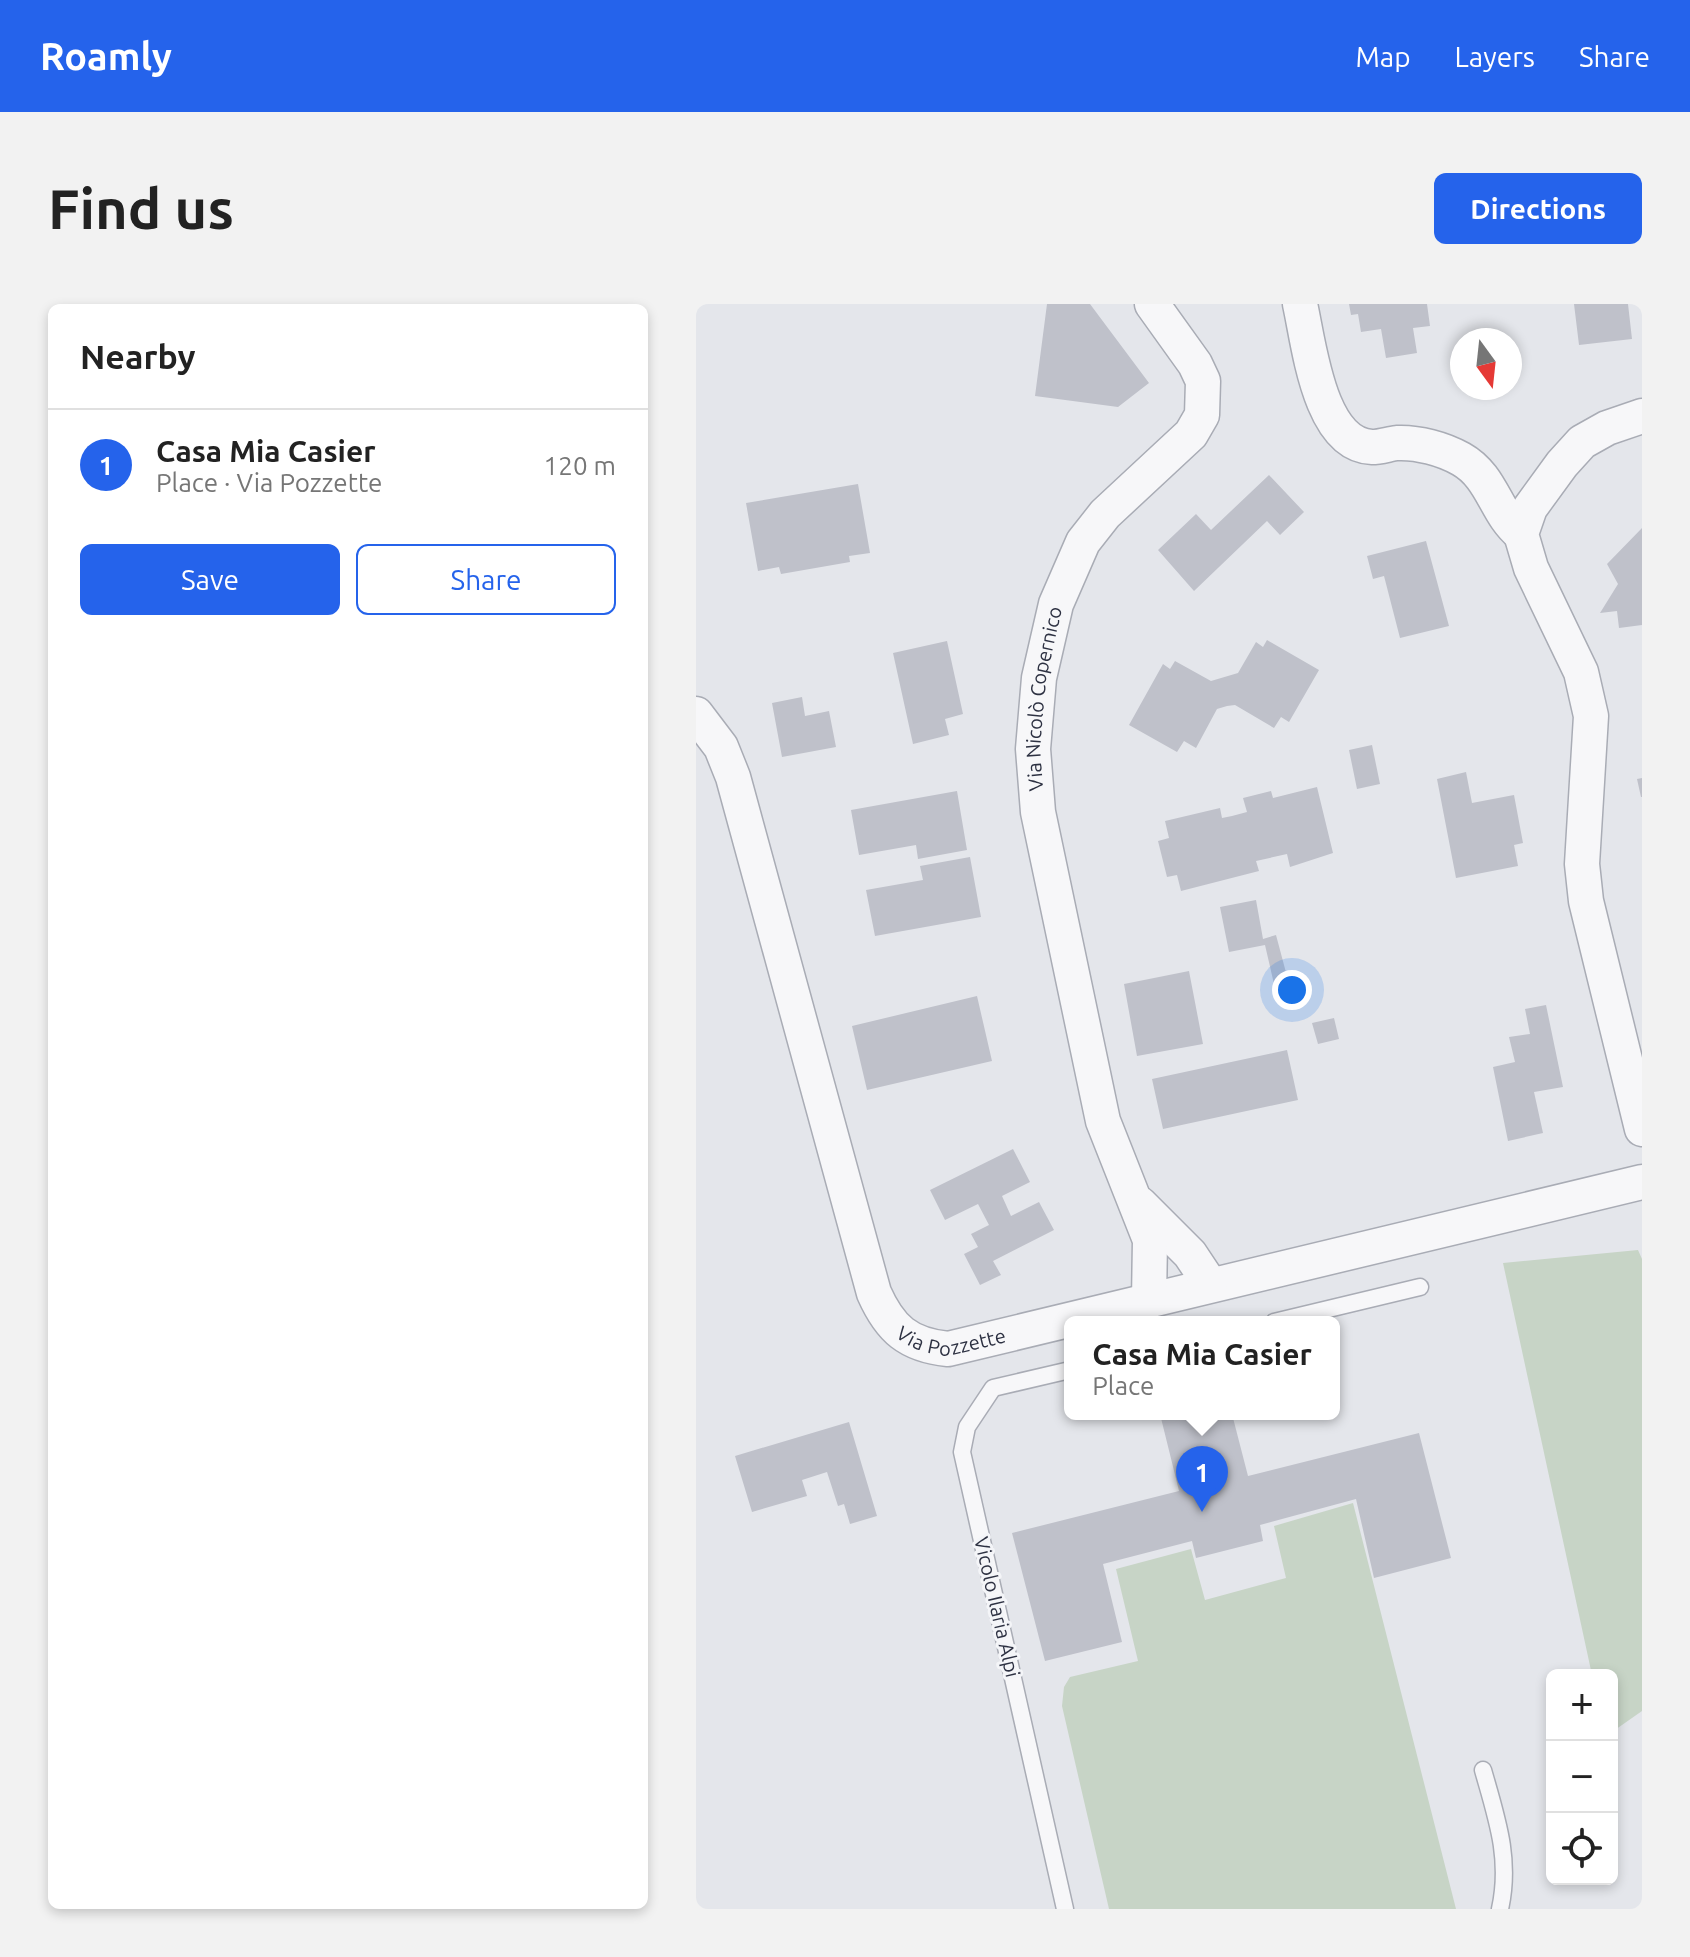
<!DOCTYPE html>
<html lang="en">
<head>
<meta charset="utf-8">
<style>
  :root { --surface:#fff; --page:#f2f2f2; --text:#222; --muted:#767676; --line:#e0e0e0; --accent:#2563eb }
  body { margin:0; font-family:Ubuntu,sans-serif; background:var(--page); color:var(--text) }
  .controls { position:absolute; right:24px; bottom:24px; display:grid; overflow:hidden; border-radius:12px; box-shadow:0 4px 12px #0003 }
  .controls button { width:72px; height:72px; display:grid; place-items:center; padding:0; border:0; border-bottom:2px solid var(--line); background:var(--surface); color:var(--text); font:40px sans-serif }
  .compass { position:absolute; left:754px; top:24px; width:72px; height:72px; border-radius:50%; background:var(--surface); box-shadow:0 4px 12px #0003; rotate:165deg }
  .you { position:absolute; left:596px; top:686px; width:28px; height:28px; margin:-20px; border:6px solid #fff; border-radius:50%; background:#1a73e8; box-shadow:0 0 0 12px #1a73e833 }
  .badge { display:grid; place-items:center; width:52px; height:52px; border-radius:50%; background:var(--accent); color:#fff; font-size:26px; font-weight:700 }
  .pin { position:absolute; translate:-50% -66px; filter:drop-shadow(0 2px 4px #0008) }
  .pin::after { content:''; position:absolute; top:42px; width:28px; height:24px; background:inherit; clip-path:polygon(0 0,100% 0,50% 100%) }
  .popup { position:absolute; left:368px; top:1012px; width:276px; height:104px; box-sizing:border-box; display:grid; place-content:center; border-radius:12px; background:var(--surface); filter:drop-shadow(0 2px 6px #0005); font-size:26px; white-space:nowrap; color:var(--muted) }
  .popup b { font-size:30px; color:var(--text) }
  .popup::after { content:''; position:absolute; left:50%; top:100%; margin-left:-16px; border:16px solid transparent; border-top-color:var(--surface) }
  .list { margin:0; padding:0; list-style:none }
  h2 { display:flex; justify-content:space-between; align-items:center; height:104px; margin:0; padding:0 32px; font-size:34px }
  h2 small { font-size:26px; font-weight:400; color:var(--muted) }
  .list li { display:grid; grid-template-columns:52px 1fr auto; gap:24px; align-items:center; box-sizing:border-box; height:112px; padding:0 32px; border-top:2px solid var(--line) }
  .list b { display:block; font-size:30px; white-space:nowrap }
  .list p { margin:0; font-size:26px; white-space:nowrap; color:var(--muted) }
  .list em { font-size:26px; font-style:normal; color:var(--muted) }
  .actions { display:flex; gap:16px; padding:24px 32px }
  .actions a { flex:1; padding:18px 0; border:2px solid var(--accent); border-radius:12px; text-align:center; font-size:28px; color:var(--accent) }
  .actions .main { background:var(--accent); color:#fff }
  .icon { flex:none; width:44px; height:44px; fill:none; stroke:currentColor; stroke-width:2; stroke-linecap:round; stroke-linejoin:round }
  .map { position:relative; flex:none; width:946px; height:1605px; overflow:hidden; border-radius:12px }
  header { display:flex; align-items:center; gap:48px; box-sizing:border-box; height:112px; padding:0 40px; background:var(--accent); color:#fff }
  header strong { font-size:38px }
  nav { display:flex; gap:44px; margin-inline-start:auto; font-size:28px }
  .intro { display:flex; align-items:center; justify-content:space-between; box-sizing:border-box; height:192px; padding:0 48px }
  h1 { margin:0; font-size:56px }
  .button { padding:20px 36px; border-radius:12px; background:var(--accent); color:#fff; font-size:28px; font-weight:700 }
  main { display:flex; gap:48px; padding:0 48px }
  aside { flex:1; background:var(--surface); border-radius:12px; box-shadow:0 4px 12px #0003 }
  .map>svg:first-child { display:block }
</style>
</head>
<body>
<header>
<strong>Roamly</strong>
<nav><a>Map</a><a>Layers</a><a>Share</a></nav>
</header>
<div class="intro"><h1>Find us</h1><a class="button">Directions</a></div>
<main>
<aside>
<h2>Nearby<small></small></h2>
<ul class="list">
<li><span class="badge">1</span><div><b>Casa Mia Casier</b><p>Place · Via Pozzette</p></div><em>120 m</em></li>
</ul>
<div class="actions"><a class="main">Save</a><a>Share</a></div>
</aside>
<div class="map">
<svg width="946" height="1605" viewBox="0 0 946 1605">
  <rect width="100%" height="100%" fill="#e4e6eb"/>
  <path fill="#c7d4c6" d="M 942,946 L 946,955 L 946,1407 L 916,1428 L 916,1371 L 896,1371 L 807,959 Z
    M 657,1199 L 760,1605 L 413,1605 L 366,1402 L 368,1383 L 374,1373 L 442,1357 L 420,1265 L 495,1245 L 509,1296 L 590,1274 L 578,1222 Z"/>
  <path fill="#bfc1ca" d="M 351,0 L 394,0 L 453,79 L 422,103 L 339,92 Z
    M 653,0 L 731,0 L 734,22 L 717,24 L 721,49 L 690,54 L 685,25 L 665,28 L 662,10 L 655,11 Z
    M 878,0 L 932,0 L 936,35 L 883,41 Z
    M 573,171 L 608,208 L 584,231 L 571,217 L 498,287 L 462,246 L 500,210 L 515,226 Z
    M 162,180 L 174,249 L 153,252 L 154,258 L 85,270 L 83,263 L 62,267 L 50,199 Z
    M 946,224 L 946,321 L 923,324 L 921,307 L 904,309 L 922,280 L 911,260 Z
    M 730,237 L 753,322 L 704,334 L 688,272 L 677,275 L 671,252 Z
    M 571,336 L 623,366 L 593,418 L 585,413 L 578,424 L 539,401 L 531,402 L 521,405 L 500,444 L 488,437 L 481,448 L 433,421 L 467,360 L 474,365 L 479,357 L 515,377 L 542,369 L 560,338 L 567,343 Z
    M 251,337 L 267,410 L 249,415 L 253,431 L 217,440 L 197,349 Z
    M 106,393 L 109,412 L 133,407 L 140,443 L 86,453 L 76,399 Z
    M 676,441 L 684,480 L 661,485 L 653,446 Z
    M 770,468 L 776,499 L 818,491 L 827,539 L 818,541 L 822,562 L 760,574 L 741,475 Z
    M 946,474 L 946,493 L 945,493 L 941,475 Z
    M 621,483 L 637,549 L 594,563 L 591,550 L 560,557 L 563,567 L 485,587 L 481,571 L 471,573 L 462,537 L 473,534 L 469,517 L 524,504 L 526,514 L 536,512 L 551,508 L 547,494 L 575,487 L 577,494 Z
    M 261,487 L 271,546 L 222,555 L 220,541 L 163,551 L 155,506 Z
    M 274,553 L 285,613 L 179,632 L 170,586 L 227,576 L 224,562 Z
    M 560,596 L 567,635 L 580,631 L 592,676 L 578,680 L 569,641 L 533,648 L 524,603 Z
    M 493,667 L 507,740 L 441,752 L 428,680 Z
    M 281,692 L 296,757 L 171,786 L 156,722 Z
    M 850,701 L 867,783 L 838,788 L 847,829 L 812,837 L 797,763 L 819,758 L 813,733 L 834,730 L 829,705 Z
    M 638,714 L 643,735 L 622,740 L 616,719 Z
    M 591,746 L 602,796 L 467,825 L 456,775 Z
    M 317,845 L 334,878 L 306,892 L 315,912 L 343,898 L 358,926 L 297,957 L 305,971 L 284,981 L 268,950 L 282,943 L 275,930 L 293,921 L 282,900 L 249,916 L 234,886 Z
    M 464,1110 L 536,1110 L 552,1172 L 723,1129 L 755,1254 L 678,1274 L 660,1195 L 564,1221 L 567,1237 L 500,1254 L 496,1237 L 407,1260 L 426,1338 L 349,1357 L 316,1229 L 483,1187 Z
    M 153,1118 L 181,1212 L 154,1220 L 148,1200 L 142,1202 L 131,1168 L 106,1176 L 111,1192 L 56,1208 L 39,1152 Z"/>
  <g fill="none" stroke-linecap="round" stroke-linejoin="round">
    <defs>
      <path id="lane" d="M 578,1018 L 724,983
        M 787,1466 C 801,1515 815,1555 804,1605
        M 369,1605 L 266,1148 L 271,1123 L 297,1084 L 374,1066"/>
      <g id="street">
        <path d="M 604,0 C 613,40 623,141 676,143 C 684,143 693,140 701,139 C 722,138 747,145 765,155 C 797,173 799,209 825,230"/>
        <path d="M 946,112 L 911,124 L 886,138 L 866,160 L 834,204 L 825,230 L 835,264 L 885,368 L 895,412 L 886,560 L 890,597 L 946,825"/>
        <path id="s1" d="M 0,410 L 25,443 L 37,473 L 178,989 C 194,1025 212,1041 252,1045 L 946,878"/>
        <path d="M 444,900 L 494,950 L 514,980"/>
        <path id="s2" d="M 453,996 L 454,936 L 407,817 L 342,508 L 337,445 L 343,374 L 360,300 L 387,238 L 409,210 L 495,130 L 506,111 L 507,77 L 499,60 L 456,0"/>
      </g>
    </defs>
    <use href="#lane" stroke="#a9acb5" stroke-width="19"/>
    <use href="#street" stroke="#a9acb5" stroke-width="37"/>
    <use href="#lane" stroke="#f7f7f9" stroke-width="16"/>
    <use href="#street" stroke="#f7f7f9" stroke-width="34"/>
  </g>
  <g text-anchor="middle" stroke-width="6" stroke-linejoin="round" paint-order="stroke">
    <g font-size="20" fill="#2d3142" stroke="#f4f5f8">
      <text dy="7" stroke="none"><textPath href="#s2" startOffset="618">Via Nicolò Copernico</textPath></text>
      <text dy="7" stroke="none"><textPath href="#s1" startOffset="710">Via Pozzette</textPath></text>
      <text transform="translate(301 1303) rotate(77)" y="7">Vicolo Ilaria Alpi</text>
    </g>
  </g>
</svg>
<div class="controls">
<button>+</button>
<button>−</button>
<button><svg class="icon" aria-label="locate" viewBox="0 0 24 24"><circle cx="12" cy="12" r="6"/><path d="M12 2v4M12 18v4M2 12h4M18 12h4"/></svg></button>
</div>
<svg class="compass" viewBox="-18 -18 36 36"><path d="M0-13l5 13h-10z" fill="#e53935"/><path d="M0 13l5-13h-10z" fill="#767676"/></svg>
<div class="you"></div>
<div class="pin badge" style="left:506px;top:1208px">1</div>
<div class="popup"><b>Casa Mia Casier</b>Place</div>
</div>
</main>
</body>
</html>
